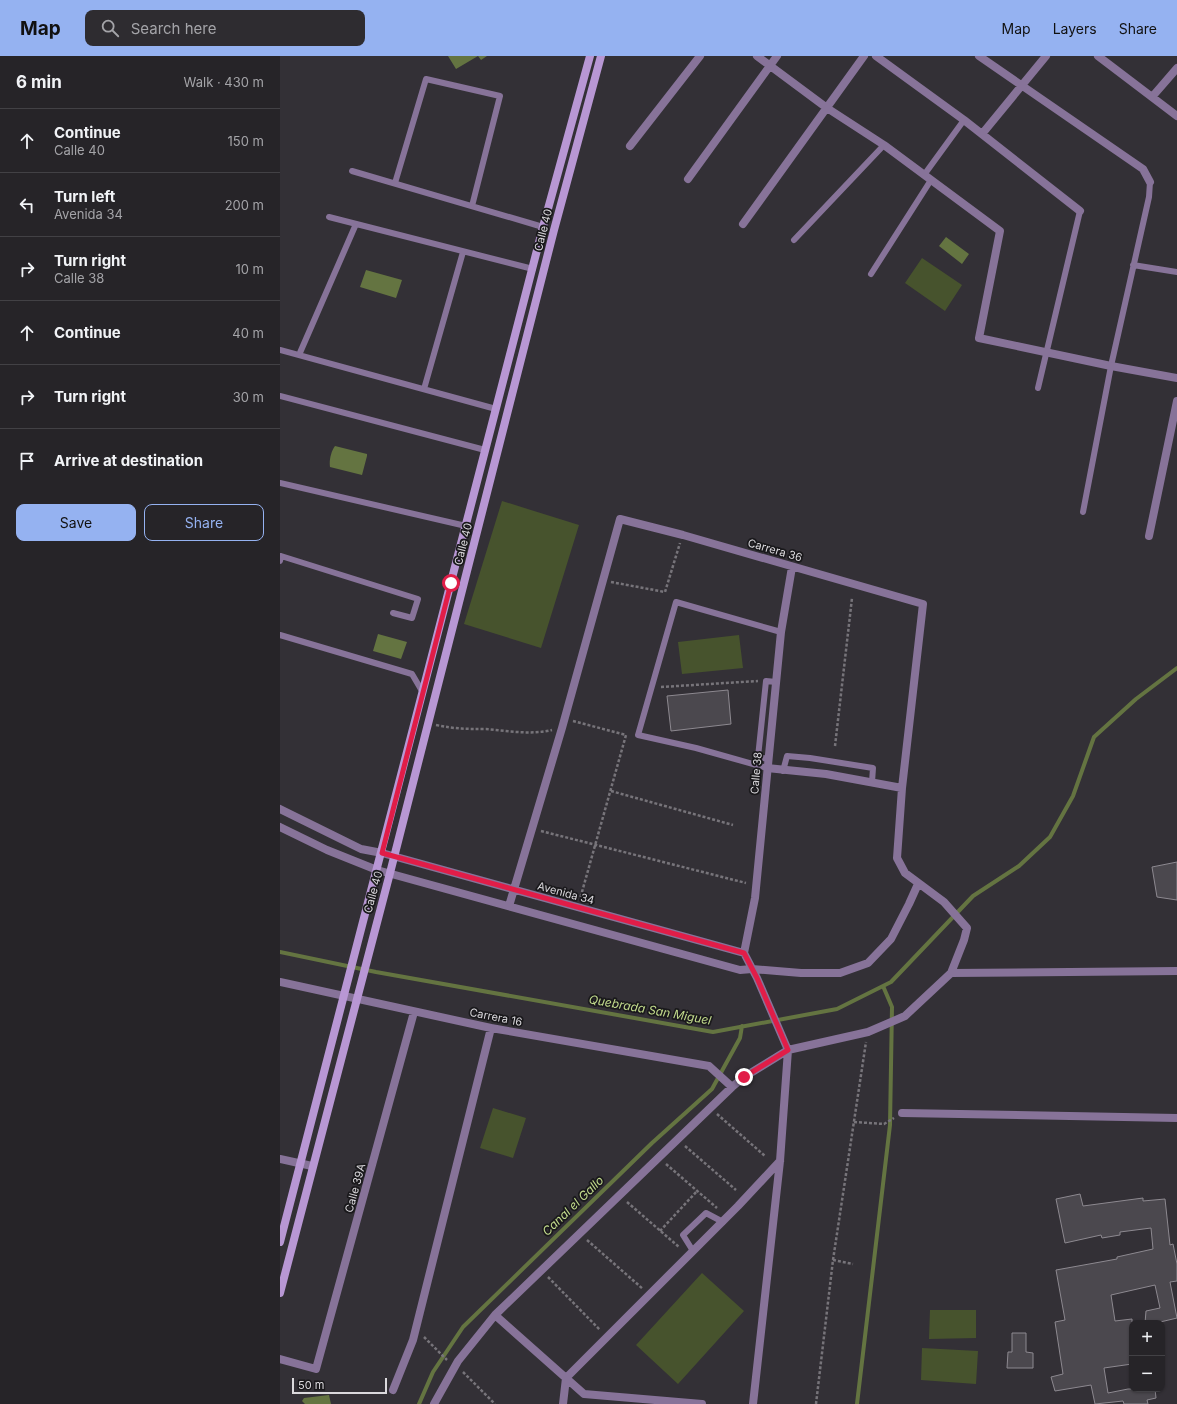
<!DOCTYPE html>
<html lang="en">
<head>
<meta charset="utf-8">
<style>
  :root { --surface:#262428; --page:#2e2c30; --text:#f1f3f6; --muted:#a4a4a8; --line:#424145; --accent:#95b2f1 }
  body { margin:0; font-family:Inter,sans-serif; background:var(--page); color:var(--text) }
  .controls { position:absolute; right:12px; bottom:12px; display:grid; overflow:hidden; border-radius:8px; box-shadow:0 1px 3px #0004 }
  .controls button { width:36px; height:36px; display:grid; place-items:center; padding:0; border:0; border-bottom:1px solid var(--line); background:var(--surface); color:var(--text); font:20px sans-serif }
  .scale { position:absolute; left:12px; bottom:10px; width:95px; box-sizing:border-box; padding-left:4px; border:2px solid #dbd9dd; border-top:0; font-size:11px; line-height:14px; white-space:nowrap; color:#dbd9dd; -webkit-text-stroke:3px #1a191c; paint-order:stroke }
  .stop { position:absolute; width:12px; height:12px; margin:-9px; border:3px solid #e11d48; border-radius:50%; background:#fff }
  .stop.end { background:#e11d48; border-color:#fff; box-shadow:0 1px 4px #0008 }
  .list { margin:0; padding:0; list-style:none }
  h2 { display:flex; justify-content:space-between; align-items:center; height:52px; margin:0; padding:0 16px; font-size:17px }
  h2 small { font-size:13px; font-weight:400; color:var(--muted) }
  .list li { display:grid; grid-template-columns:26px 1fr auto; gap:12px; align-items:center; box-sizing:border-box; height:64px; padding:0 16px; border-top:1px solid var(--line) }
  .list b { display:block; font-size:15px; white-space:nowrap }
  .list p { margin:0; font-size:13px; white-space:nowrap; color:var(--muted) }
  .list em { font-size:13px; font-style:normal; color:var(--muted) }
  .actions { display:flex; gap:8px; padding:12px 16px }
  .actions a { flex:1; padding:9px 0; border:1px solid var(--accent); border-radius:8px; text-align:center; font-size:14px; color:var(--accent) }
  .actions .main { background:var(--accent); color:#111 }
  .icon { flex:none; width:22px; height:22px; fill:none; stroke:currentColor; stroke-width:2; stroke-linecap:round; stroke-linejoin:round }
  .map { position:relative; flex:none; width:897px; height:1348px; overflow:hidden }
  header { display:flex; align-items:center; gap:24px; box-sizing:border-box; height:56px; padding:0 20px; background:var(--accent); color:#111 }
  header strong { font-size:19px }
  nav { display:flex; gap:22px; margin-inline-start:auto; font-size:14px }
  .search { width:280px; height:36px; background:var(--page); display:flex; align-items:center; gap:10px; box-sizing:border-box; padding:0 14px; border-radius:8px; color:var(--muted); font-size:15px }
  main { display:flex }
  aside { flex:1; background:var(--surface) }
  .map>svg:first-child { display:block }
</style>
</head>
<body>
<header>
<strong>Map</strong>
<div class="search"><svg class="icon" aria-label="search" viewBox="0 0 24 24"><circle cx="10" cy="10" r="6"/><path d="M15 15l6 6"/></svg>Search here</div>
<nav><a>Map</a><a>Layers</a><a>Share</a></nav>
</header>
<main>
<aside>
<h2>6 min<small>Walk · 430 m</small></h2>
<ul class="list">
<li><svg class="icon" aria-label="ahead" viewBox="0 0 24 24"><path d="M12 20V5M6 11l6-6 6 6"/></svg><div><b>Continue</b><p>Calle 40</p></div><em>150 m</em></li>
<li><svg class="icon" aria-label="left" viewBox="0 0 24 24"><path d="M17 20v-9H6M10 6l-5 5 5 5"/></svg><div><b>Turn left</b><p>Avenida 34</p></div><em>200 m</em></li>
<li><svg class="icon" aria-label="right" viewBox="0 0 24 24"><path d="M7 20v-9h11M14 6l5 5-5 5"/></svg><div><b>Turn right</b><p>Calle 38</p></div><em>10 m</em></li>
<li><svg class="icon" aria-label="ahead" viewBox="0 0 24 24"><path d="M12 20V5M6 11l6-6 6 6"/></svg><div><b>Continue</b></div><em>40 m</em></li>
<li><svg class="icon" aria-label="right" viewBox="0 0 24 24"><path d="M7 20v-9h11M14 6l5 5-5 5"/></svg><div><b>Turn right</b></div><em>30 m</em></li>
<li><svg class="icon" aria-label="arrive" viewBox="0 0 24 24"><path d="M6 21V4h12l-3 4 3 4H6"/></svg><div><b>Arrive at destination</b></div></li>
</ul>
<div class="actions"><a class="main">Save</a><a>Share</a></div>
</aside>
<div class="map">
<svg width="897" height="1348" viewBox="0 0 897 1348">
  <rect width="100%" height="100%" fill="#333036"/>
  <path fill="#47532d" d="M 642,202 L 682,229 L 665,255 L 625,227 Z
    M 222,445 L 299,469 L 261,592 L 184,568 Z
    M 459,579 L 463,612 L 402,618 L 398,586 Z
    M 213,1052 L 246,1062 L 233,1102 L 200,1092 Z
    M 422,1217 L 464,1255 L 398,1328 L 356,1289 Z
    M 650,1254 L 696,1254 L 696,1282 L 649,1283 Z
    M 642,1292 L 698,1295 L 696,1328 L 641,1324 Z"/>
  <path fill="#647441" d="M 168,0 L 207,0 L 201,4 L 198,0 L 176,13 Z
    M 666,181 L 689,198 L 682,208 L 659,190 Z
    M 86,214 L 122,224 L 116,242 L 80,231 Z
    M 55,390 L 87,398 L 87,400 L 82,419 L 50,411 C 49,405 51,395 55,390 Z
    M 98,578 L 127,586 L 121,603 L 93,595 Z
    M 49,1339 L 51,1348 L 25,1348 L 22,1345 L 24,1342 Z"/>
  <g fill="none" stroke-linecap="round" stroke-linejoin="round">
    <path stroke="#647441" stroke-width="4" d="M 0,896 L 96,916 L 433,976 L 557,953 L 611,926 L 693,840 L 739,810 L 770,781 L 793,740 L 814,681 L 856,643 L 897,612
      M 139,1348 L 153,1316 L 183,1271 L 372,1087 L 432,1033 L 460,982 L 462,970
      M 577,1348 L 610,1069 L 612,951 L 603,930"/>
  </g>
  <path fill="#4b484e" stroke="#8d8990" d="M 448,634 L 451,668 L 391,675 L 387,640 Z
    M 897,806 L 897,844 L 877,841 L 872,811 Z
    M 800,1138 L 803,1150 L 863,1142 L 863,1145 L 885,1143 L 890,1189 L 893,1188 L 897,1208 L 897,1225 L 890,1226 L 897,1262 L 876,1267 L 865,1267 L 866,1255 L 880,1252 L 875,1229 L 831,1239 L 835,1265 L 852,1263 L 852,1308 L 824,1312 L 828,1337 L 848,1333 L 875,1333 L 876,1342 L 867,1344 L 868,1348 L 844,1348 L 843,1345 L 815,1348 L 811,1329 L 775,1335 L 771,1321 L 783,1318 L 775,1266 L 785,1264 L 776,1214 L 837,1203 L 837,1201 L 873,1193 L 871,1172 L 840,1176 L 840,1179 L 822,1182 L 821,1179 L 785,1187 L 776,1143 Z
    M 732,1277 L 746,1277 L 746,1296 L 753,1297 L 753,1312 L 727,1312 L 728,1296 L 732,1296 Z"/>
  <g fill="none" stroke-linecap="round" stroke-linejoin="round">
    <path stroke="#77747a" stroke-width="2.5" stroke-dasharray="3 2" stroke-linecap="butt" d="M 331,526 L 385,536 L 400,487
      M 381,631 L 478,625
      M 293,665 L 346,679 L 300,843
      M 156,669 C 175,673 187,673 206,673 C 228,675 251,679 272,674
      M 555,690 L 572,542
      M 331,735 L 453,769
      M 261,775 L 466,827
      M 437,1058 L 485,1100
      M 574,1066 L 604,1068 L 614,1062
      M 405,1090 L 456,1134
      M 386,1108 L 437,1152
      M 347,1146 L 399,1191
      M 380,1175 L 418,1134
      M 307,1184 L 363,1233
      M 553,1204 L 573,1208
      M 268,1221 L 320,1274
      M 144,1281 L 167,1304
      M 183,1316 L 215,1348
      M 536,1348 L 553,1204 L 586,986"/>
    <path stroke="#877399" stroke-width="6" d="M 72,115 L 263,171
      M 644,119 L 684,64
      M 115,127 L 146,23 L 220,40 L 192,150
      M 49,161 L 253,213
      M 514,184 L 604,89
      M 853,209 L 897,216
      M 591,218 L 651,124
      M 0,294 L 216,353
      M 19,299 L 76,168
      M 758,332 L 800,155
      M 144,333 L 183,196
      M 0,340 L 205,394
      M 0,427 L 186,470
      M 803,456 L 831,310 L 869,141 L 870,126
      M 0,505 L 1,500 L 138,543 L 132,562 L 113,557
      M 0,579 L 132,618 L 142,635
      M 488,703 L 478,701 L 486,625 L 496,626
      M 487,712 L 416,692 L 358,679 L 396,546 L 501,576
      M 503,715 L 507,700 L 530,702 L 593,712 L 592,726
      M 413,1195 L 403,1179 L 426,1157 L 443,1166"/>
    <path stroke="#877399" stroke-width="8" d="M 477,0 L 547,52 L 604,89 L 720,175 L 699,282 L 831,310 L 897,322
      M 596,0 L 684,64 L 800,155
      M 699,0 L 863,113 L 870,126
      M 818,0 L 897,60
      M 872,41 L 897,12
      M 702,78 L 766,0
      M 350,90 L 420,0
      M 408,123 L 497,0
      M 463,168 L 584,0
      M 869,480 L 897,345
      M 487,712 L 546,718 L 622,732
      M 0,753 L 81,793 L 102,797 L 464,897
      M 0,771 L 47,794 L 97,814 L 460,914 L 472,913 L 521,917 L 560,917 L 588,907 L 611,883 L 629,848 L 638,828
      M 671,917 L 897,915
      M 0,926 L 211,972 L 429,1010 L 452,1031 L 464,1021 L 508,994 L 588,976 L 625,960 L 671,917 L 684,884 L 687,872 L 664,846 L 625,817 L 617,802 L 622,732 L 643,548 L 403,479 L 340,463 L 282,672 L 229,850
      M 622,1057 L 897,1062
      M 0,1103 L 32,1110
      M 215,1259 L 304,1338 L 422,1348
      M 0,1303 L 36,1313 L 134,956
      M 113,1334 L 133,1284 L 211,972
      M 154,1348 L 178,1305 L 215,1259 L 452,1031
      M 283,1348 L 286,1322 L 458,1150 L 500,1105
      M 473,1348 L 500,1105 L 508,994 L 477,922 L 464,897 L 475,842 L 501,576 L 512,511"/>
    <path stroke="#b897d4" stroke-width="8" d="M 0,1186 L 263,171 L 310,0
      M 0,1237 L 110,817 L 274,174 L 321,0"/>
  </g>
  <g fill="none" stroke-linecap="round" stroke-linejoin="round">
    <path stroke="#e11d48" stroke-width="5" d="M 171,527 L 102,797 L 464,897 L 477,922 L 508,994 L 464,1021"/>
  </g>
  <g text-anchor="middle" stroke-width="3.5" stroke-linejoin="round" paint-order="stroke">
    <g font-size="11" fill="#dbd9dd" stroke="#1a191c">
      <text transform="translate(263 174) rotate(-76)" y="4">Calle 40</text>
      <text transform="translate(183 488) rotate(-76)" y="4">Calle 40</text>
      <text transform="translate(495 494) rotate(16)" y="4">Carrera 36</text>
      <text transform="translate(476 717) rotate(-85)" y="4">Calle 38</text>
      <text transform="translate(93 836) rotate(-75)" y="4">Calle 40</text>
      <text transform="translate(286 837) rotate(15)" y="4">Avenida 34</text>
      <text transform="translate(216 961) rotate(11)" y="4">Carrera 16</text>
      <text transform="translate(75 1132) rotate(-75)" y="4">Calle 39A</text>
    </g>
    <g font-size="12" font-style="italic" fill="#c2db8c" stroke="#1a191c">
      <text transform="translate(370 954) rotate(10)" y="4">Quebrada San Miguel</text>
      <text transform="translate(293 1150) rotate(-44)" y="4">Canal el Gallo</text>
    </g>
  </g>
</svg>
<div class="controls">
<button>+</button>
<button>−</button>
</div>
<div class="scale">50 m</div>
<div class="stop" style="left:171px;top:527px"></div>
<div class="stop end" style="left:464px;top:1021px"></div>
</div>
</main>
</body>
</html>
